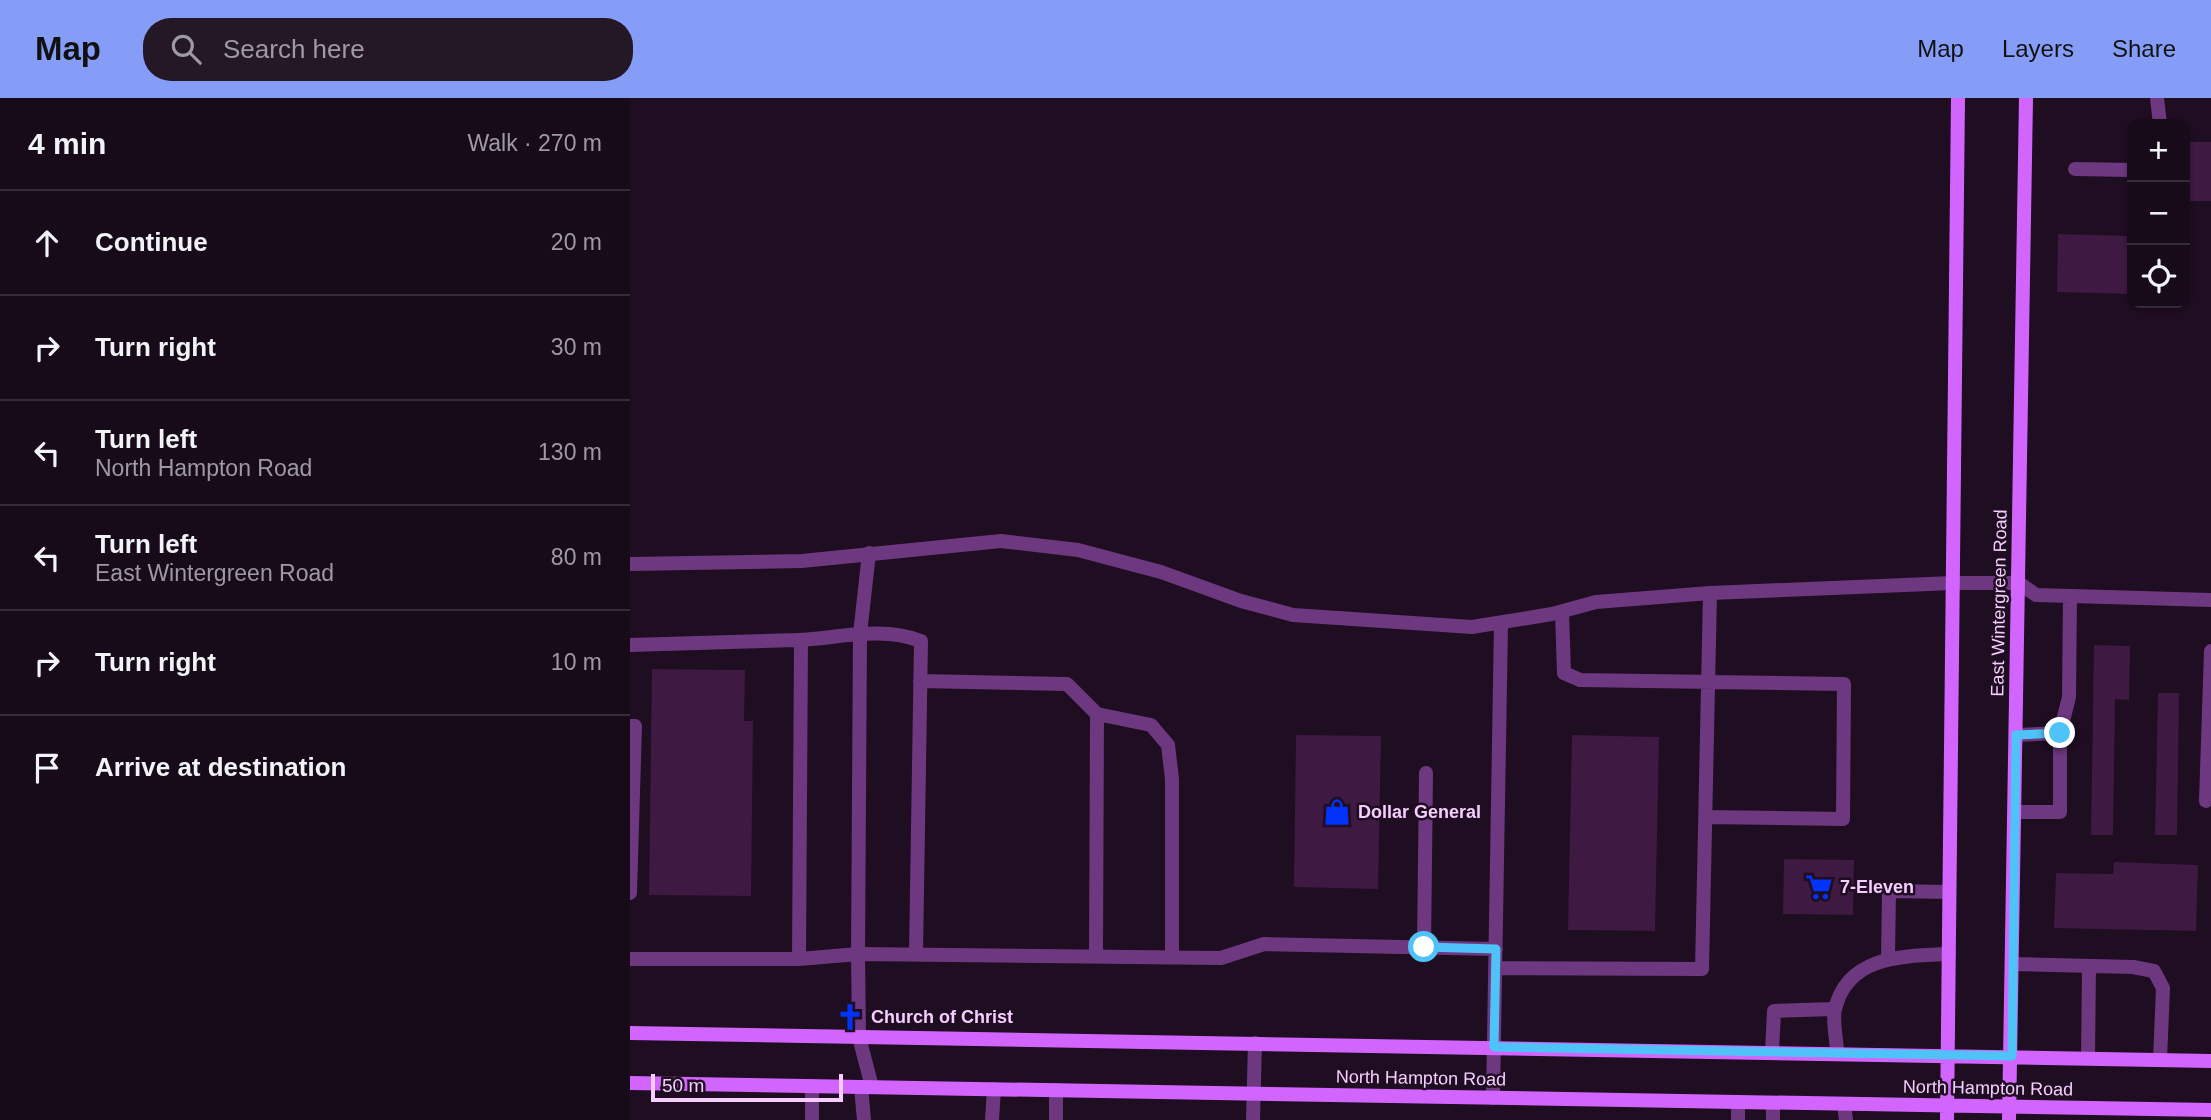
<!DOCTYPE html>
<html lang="en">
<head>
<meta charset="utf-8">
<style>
  :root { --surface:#170a19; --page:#241826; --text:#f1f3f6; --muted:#9e9aa2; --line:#362b38; --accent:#859df7 }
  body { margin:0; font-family:Arial,sans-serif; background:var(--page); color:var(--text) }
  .controls { position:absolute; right:21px; top:21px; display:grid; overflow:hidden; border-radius:14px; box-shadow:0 2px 5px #0004 }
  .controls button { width:63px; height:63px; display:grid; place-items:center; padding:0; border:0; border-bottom:2px solid var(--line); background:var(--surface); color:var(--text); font:35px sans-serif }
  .scale { position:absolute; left:21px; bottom:18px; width:192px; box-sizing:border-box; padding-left:7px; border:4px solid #f5ceff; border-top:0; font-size:19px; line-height:24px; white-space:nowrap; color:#f5ceff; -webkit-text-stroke:5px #1f0d21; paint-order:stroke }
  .stop { position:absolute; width:21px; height:21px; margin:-16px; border:5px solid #4fc3f7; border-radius:50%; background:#fff }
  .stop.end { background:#4fc3f7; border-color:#fff; box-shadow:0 2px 7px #0008 }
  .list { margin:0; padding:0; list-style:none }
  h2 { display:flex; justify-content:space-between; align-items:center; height:91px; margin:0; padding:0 28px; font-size:30px }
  h2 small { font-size:23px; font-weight:400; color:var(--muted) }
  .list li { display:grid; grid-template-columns:46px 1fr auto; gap:21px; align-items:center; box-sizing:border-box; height:105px; padding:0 28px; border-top:2px solid var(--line) }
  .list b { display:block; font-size:26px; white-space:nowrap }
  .list p { margin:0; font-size:23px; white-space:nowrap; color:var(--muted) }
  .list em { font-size:23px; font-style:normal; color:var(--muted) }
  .icon { flex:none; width:38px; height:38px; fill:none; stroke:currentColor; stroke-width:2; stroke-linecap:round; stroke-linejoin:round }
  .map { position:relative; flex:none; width:1581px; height:1022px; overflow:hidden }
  header { display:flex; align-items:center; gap:42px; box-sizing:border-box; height:98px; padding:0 35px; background:var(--accent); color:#111 }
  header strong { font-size:33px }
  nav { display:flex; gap:38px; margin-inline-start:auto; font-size:24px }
  .search { width:490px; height:63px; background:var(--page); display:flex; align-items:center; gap:18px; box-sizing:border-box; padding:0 24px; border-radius:28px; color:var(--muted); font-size:26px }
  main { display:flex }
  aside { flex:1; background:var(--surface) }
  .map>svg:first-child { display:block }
</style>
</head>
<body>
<header>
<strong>Map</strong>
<div class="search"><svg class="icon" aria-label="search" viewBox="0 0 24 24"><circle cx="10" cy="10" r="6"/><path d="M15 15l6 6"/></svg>Search here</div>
<nav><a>Map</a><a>Layers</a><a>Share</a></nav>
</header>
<main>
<aside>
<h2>4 min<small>Walk · 270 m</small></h2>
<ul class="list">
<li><svg class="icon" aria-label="ahead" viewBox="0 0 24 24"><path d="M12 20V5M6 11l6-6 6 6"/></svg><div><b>Continue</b></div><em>20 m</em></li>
<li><svg class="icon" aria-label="right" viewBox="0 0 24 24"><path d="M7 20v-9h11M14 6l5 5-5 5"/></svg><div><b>Turn right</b></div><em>30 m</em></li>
<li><svg class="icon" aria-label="left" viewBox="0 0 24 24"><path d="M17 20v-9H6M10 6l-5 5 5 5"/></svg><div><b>Turn left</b><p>North Hampton Road</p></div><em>130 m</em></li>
<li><svg class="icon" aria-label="left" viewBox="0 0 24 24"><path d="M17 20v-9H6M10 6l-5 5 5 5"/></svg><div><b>Turn left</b><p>East Wintergreen Road</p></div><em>80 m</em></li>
<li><svg class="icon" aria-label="right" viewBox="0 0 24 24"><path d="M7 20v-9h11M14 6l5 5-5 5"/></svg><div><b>Turn right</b></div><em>10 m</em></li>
<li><svg class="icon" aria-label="arrive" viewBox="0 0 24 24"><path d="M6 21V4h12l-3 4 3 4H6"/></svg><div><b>Arrive at destination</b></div></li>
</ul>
</aside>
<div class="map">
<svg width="1581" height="1022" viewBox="0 0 1581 1022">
  <rect width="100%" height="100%" fill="#1f0d21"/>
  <path fill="#3e1942" d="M 1555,44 L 1581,44 L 1581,103 L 1555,103 Z
    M 1428,136 L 1502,138 L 1502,196 L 1427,194 Z
    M 1464,547 L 1500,548 L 1499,602 L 1485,601 L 1483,737 L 1461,737 Z
    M 22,571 L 115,572 L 114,623 L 123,623 L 121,798 L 19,797 Z
    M 1528,595 L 1549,595 L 1547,737 L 1525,737 Z
    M 666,637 L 751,638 L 748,791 L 664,789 Z
    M 942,637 L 1029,639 L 1025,833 L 938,832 Z
    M 1154,761 L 1224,762 L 1223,817 L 1153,816 Z
    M 1484,764 L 1568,767 L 1566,833 L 1424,830 L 1426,775 L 1483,776 Z"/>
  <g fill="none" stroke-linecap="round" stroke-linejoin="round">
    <path stroke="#6d3880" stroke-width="14" d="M 1527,0 L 1530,26
      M 1445,71 L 1502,72
      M 1389,485 L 1406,497 L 1581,502
      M 932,514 L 934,575 L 950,582 L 1214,586 L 1213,721 L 1076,719
      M 0,547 C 56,545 112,544 168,542 C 209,540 251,528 291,543 L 286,856
      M 290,583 L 437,586 L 467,616 L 466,858
      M 467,616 L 521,627 L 538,647 L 542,681 L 542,859
      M 0,628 L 5,628 L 0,795
      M 1430,635 L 1439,599 L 1440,498
      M 1576,703 L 1581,553
      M 1385,714 L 1430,714 L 1430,635 L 1386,637
      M 794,849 L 796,675
      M 1258,859 L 1259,793 L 1319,794
      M 0,861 L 169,861 L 228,856 L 591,860 L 634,846 L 866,851
      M 169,861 L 171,542
      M 1383,866 L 1503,869 L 1524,873 L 1533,890 L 1530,962
      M 865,870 L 1072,871 L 1080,495
      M 1142,954 L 1144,913 L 1205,911
      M 1207,955 C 1207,942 1202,923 1205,911 C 1218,857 1274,858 1319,856
      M 1458,960 L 1459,868
      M 231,989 L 234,1022
      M 863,1000 L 871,526
      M 1214,1007 L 1216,1022
      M 182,1022 L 182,988
      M 362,1022 L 364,991
      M 426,1022 L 426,992
      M 1108,1022 L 1108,1005
      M 1143,1022 L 1143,1005"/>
    <path stroke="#6d3880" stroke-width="14" d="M 239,455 L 230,536 L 228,856 L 229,939 L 242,989
      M 0,466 L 172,463 L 371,443 L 448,452 L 531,474 L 611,503 L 663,517 L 842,529 L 922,516 L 966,504 L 1080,495 L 1323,485 L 1389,485
      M 623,1022 L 625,945"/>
    <path stroke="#d365ff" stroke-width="14" d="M 0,935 L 1581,963
      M 0,985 L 1581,1012
      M 1317,1022 L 1328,0
      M 1379,1022 L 1396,0"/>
  </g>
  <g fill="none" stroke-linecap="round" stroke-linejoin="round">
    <path stroke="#4fc3f7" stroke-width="9" d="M 794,849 L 866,851 L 864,949 L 1382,958 L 1386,637 L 1430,635"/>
  </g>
  <defs>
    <symbol id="shop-bare" viewBox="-9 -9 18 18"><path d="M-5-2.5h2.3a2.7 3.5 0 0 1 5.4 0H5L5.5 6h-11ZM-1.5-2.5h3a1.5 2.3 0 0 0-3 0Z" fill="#0134f8" stroke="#1f0d21" stroke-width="2.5" paint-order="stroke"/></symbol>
    <symbol id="supermarket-bare" viewBox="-9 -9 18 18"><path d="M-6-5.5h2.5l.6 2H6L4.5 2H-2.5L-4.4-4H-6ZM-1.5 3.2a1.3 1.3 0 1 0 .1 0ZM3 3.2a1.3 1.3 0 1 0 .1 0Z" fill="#0134f8" stroke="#1f0d21" stroke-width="2.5" paint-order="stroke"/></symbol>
    <symbol id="church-bare" viewBox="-9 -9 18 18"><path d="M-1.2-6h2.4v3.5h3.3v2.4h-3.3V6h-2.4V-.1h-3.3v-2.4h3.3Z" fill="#0134f8" stroke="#1f0d21" stroke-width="2.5" paint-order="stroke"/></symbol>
  </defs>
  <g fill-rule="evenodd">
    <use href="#shop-bare" x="688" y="695" width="38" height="38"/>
    <use href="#supermarket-bare" x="1170" y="770" width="38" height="38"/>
    <use href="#church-bare" x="201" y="900" width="38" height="38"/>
  </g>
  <g text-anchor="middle" stroke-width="5" stroke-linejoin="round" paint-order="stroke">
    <g font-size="18" fill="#f5ceff" stroke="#1f0d21">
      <text transform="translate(1369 505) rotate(-89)" y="6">East Wintergreen Road</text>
      <text transform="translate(791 980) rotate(1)" y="6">North Hampton Road</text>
      <text transform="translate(1358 990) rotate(1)" y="6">North Hampton Road</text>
    </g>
    <g font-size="18" font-weight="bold" fill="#f5ceff" stroke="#1f0d21" text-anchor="start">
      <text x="728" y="720">Dollar General</text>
      <text x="1210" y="795">7-Eleven</text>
      <text x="241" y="925">Church of Christ</text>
    </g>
  </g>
</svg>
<div class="controls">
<button>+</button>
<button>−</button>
<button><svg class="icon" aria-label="locate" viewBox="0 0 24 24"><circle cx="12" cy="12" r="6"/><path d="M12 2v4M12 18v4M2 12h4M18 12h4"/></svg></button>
</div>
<div class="scale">50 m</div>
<div class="stop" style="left:794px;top:849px"></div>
<div class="stop end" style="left:1430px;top:635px"></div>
</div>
</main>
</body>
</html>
